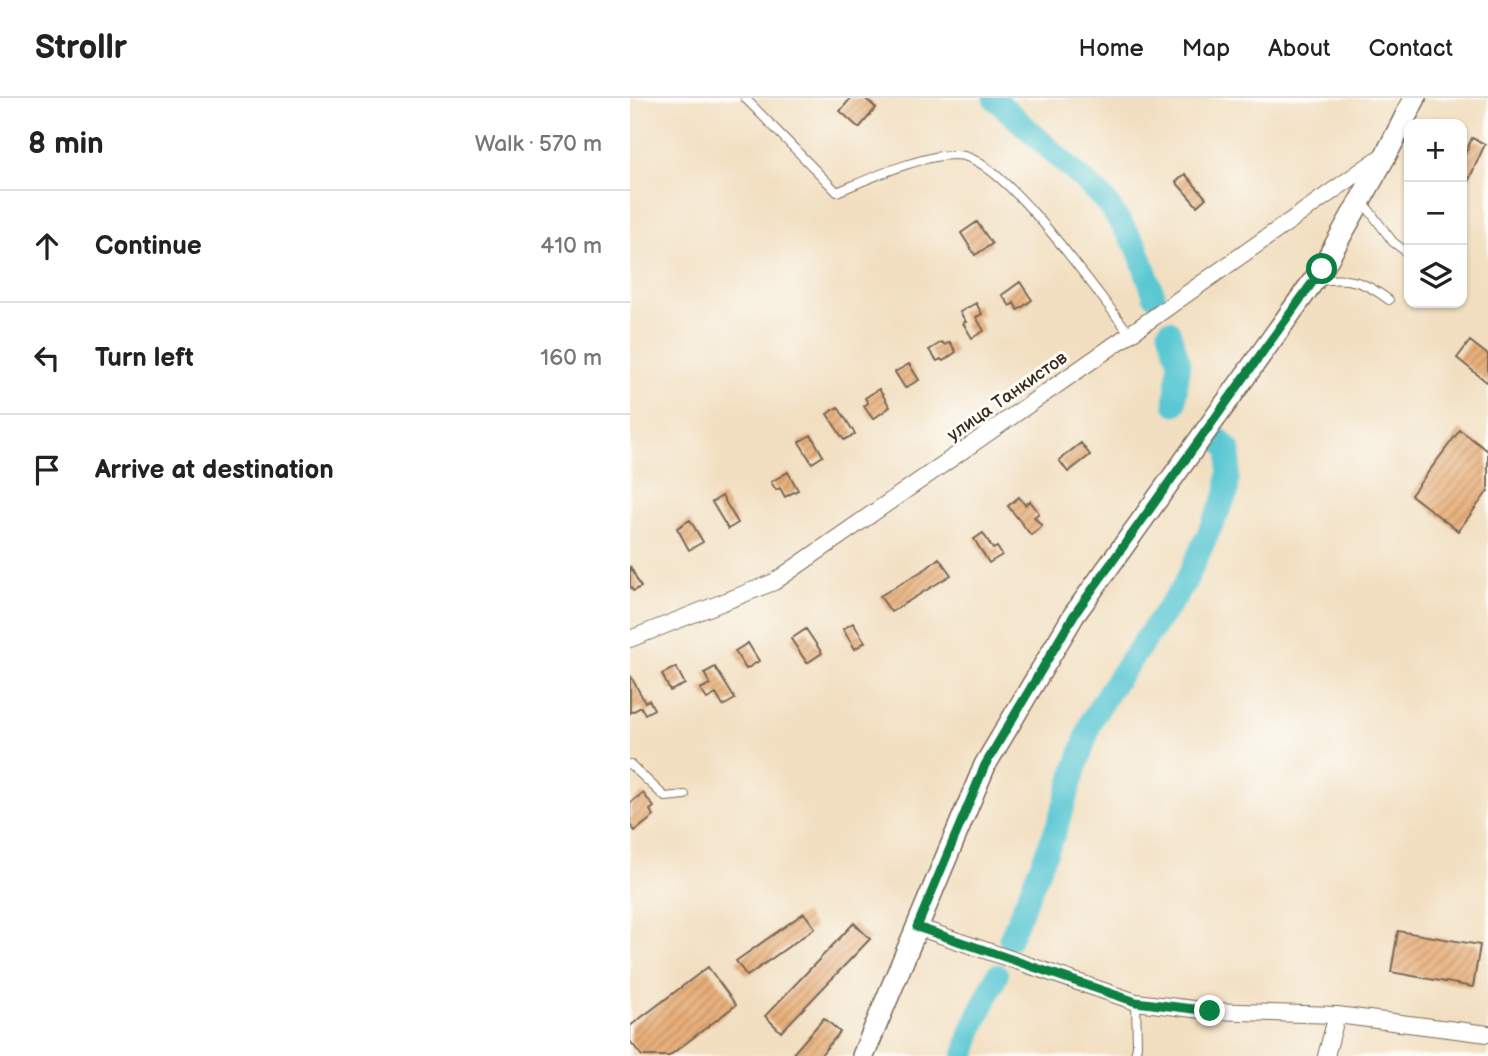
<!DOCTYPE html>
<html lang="en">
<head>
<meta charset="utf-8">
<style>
  :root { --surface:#fff; --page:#f2f2f2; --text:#222; --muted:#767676; --line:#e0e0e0 }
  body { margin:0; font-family:"Balsamiq Sans",sans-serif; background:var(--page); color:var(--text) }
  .controls { position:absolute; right:21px; top:21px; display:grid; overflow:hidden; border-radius:14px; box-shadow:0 2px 5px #0004 }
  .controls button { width:63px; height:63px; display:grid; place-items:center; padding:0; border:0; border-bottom:2px solid var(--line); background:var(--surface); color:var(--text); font:35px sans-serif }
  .stop { position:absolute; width:21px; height:21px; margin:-16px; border:5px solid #0b8043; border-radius:50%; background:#fff }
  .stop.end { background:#0b8043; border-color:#fff; box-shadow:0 2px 7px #0008 }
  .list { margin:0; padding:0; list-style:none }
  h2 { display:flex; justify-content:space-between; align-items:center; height:91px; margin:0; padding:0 28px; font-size:30px }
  h2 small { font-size:23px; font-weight:400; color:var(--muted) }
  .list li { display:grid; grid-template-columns:46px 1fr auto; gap:21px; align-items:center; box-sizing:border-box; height:112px; padding:0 28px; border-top:2px solid var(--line) }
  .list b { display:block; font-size:26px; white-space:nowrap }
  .list em { font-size:23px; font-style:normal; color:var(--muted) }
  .icon { flex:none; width:38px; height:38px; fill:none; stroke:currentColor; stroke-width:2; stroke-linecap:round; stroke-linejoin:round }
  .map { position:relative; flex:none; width:858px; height:958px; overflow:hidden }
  header { display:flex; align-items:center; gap:42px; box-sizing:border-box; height:98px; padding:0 35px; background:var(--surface); border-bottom:2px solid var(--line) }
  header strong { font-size:33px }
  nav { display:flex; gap:38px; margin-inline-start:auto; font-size:24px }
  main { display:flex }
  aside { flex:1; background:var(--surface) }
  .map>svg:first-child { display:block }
</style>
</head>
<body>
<header>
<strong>Strollr</strong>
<nav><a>Home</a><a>Map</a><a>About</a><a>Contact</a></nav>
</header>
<main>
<aside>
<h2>8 min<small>Walk · 570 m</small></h2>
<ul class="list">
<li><svg class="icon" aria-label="ahead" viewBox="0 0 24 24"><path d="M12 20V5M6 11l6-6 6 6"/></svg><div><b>Continue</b></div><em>410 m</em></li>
<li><svg class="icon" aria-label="left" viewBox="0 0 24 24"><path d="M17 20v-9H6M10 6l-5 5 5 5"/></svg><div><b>Turn left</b></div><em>160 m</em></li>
<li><svg class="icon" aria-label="arrive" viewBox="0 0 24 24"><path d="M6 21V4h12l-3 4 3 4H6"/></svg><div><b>Arrive at destination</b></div></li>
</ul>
</aside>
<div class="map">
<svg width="858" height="958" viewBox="0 0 858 958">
  <defs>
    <pattern id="building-hatch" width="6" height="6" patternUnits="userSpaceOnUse" patternTransform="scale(1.75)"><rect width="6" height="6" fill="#e8af7a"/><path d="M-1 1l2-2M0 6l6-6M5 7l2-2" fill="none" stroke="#bd8f63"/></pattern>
  </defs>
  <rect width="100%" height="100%" fill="#fdfcf7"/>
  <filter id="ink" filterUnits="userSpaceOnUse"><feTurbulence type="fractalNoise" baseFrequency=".0143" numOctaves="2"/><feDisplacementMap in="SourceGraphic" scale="14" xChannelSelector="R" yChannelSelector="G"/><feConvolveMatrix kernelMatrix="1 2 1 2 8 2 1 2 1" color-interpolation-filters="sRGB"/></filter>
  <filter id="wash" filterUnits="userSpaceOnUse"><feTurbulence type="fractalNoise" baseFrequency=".00686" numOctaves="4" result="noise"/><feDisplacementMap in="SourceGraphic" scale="28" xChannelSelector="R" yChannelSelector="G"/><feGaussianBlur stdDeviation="1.57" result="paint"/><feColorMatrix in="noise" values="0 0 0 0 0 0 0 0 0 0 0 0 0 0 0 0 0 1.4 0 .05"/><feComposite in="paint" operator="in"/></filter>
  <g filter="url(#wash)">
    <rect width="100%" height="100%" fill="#f2dfc1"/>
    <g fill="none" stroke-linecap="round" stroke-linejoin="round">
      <path stroke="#5ac7d3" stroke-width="23" d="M 364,0 L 474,101 L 507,149 L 524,197
        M 539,233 L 549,263 L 545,306
        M 380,841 L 426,731 L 462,621 L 479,593 L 554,487 L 597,395 L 600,353 L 589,341
        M 334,958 L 342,931 L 367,877"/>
    </g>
    <g id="blocks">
      <path fill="url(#building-hatch)" d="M 221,0 L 235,0 L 246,10 L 229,30 L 210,13 Z
        M 842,40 L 855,46 L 832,97 L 832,63 Z
        M 555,76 L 576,100 L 567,108 L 546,84 Z
        M 347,124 L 362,146 L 345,157 L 331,135 Z
        M 390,184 L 402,202 L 388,212 L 384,205 L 380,208 L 372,197 Z
        M 346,205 L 352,216 L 346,219 L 354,233 L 342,240 L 333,225 L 336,224 L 330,214 Z
        M 840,243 L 858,257 L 858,285 L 827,260 Z
        M 312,244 L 315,247 L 320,244 L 326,254 L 313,263 L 311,261 L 307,263 L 299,252 Z
        M 279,266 L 289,282 L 275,290 L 265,274 Z
        M 249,291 L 260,309 L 243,321 L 234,308 L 238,305 L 235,300 Z
        M 208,309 L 225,336 L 214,342 L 197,316 Z
        M 830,332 L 858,353 L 858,393 L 828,433 L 781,397 Z
        M 181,337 L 193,358 L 182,365 L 169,344 Z
        M 451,345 L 460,357 L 438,374 L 429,362 Z
        M 158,374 L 168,392 L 155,399 L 150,390 L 146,392 L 141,384 Z
        M 92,398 L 108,425 L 98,431 L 82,404 Z
        M 389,399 L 395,407 L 400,403 L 409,415 L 404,419 L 412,428 L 401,437 L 378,408 Z
        M 60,422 L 73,444 L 59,452 L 47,430 Z
        M 353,435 L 363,451 L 367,449 L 372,457 L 359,465 L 344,441 Z
        M 309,460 L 321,477 L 261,514 L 250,498 L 297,470 Z
        M 0,468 L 11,489 L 3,493 L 0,488 Z
        M 223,525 L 235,544 L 225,551 L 213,531 Z
        M 176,531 L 192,555 L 177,565 L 161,541 Z
        M 118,545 L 129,563 L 116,571 L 105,553 Z
        M 46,569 L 55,586 L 40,593 L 32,576 Z
        M 85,569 L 105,601 L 93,608 L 86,596 L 77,601 L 70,591 L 80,586 L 74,575 Z
        M 0,577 L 15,604 L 19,602 L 24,611 L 15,616 L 11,609 L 0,615 Z
        M 13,695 L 24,709 L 20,712 L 24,718 L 5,733 L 0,727 L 0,705 Z
        M 174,815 L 185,830 L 117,878 L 106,863 Z
        M 224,825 L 240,841 L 151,934 L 135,918 Z
        M 768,833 L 850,847 L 843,889 L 761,874 Z
        M 78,869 L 106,907 L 39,958 L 12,958 L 0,943 L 0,928 Z
        M 194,920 L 210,934 L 190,958 L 161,958 Z"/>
    </g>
  </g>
  <g filter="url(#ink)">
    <use href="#blocks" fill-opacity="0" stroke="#7b6957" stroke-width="2"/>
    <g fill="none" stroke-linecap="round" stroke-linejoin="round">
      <defs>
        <path id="service" d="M 115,0 L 207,94 C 236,82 303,51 334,58 C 380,69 468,196 500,236
          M 733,104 L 763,144 L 779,156
          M 689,183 C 720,178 735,184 759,202
          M 0,666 L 35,699 L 55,697
          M 505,958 L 507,947 L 506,904"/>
        <path id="minor" d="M 0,541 L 144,484 L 500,236 L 755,56
          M 287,829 L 506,904 L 580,913 L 707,917 L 858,936
          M 696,958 L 707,917"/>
        <path id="secondary" d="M 233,958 L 355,667 L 444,517 L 692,171 L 758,53 L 785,0"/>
      </defs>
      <use href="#service" stroke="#7b6957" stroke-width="10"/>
      <use href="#minor" stroke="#7b6957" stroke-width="18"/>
      <use href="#secondary" stroke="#7b6957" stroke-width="24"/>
      <use href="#service" stroke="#fff" stroke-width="8"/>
      <use href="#minor" stroke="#fff" stroke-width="16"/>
      <use href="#secondary" stroke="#fff" stroke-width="21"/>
    </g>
  </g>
  <g fill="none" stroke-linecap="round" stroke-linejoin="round" filter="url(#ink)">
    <path stroke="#0b8043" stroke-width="9" d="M 580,913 L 506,904 L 287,829 L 355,667 L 444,517 L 692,171"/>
  </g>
  <g text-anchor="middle" stroke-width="6" stroke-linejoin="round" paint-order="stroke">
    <g font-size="18" fill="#3b2a1e" stroke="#fdfcf7">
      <text transform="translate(377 298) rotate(-35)" y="6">улица Танкистов</text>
    </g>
  </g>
</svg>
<div class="controls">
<button>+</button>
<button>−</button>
<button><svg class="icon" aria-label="layers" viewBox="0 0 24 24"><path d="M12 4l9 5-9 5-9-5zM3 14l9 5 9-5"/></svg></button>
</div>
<div class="stop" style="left:692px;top:171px"></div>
<div class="stop end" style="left:580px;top:913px"></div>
</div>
</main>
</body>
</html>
